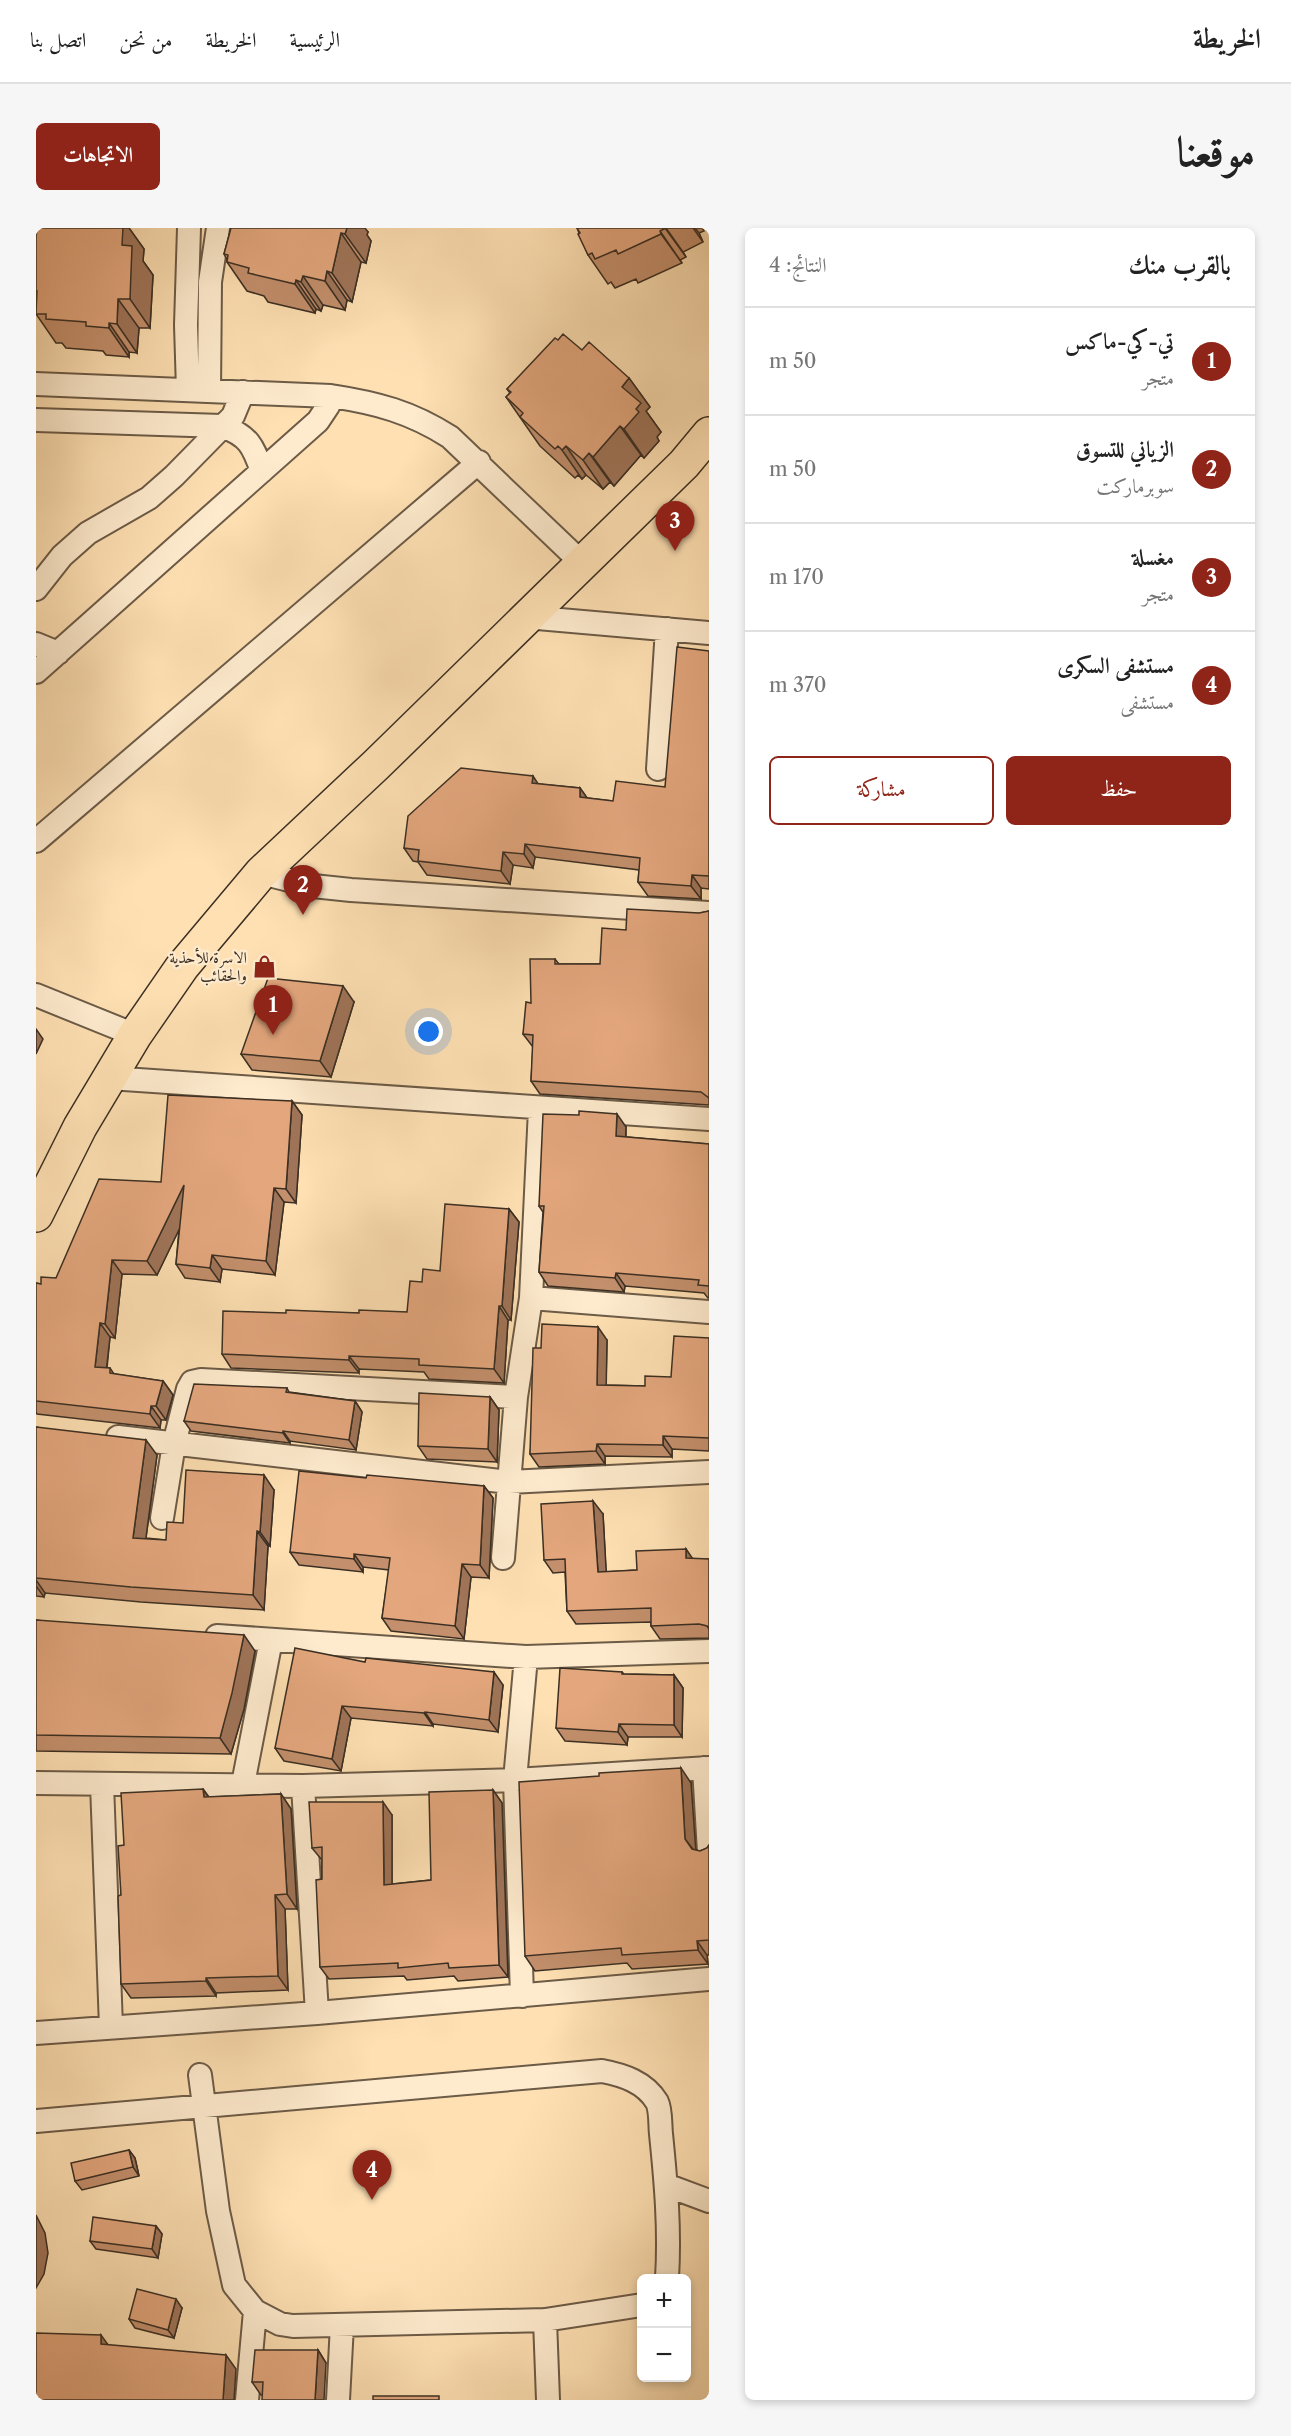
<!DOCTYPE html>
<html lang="ar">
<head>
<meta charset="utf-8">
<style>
  :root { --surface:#fff; --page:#f6f6f6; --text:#222; --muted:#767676; --line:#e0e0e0; --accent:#8f2418 }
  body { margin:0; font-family:"Libre Caslon Text",Amiri,serif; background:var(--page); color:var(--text); direction:rtl }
  .controls { position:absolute; right:18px; bottom:18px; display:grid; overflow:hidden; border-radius:9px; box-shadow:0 3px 9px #0003 }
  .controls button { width:54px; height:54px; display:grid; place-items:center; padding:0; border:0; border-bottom:2px solid var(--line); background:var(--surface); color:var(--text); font:30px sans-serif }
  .you { position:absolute; left:393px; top:804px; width:21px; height:21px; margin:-15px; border:4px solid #fff; border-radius:50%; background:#1a73e8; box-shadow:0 0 0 9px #1a73e833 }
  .badge { display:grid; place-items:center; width:39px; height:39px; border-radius:50%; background:var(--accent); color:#fff; font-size:20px; font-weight:700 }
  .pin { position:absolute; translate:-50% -50px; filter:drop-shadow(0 2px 3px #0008) }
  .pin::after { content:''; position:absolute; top:32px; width:21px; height:18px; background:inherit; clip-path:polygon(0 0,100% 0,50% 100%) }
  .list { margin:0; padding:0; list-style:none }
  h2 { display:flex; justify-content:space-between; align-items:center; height:78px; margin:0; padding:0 24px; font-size:26px }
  h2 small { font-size:20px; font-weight:400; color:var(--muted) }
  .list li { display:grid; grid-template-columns:39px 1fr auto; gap:18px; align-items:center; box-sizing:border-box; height:108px; padding:0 24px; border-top:2px solid var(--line) }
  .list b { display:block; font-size:22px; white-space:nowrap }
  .list p { margin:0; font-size:20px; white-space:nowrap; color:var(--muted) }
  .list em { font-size:20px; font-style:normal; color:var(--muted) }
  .actions { display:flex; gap:12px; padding:18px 24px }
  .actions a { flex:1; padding:14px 0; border:2px solid var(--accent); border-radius:9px; text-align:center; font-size:21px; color:var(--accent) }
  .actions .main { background:var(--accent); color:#fff }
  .map { position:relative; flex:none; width:673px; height:2172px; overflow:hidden; direction:ltr; border-radius:9px }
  header { display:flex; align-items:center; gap:36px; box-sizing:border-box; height:84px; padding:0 30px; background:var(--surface); border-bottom:2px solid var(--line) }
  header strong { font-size:28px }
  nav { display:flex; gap:33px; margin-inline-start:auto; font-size:21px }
  .intro { display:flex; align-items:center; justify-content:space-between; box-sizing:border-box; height:144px; padding:0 36px }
  h1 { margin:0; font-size:42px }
  .button { padding:15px 27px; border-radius:9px; background:var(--accent); color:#fff; font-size:21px; font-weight:700 }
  main { display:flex; gap:36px; padding:0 36px }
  aside { flex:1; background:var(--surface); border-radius:9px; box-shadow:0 3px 9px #0003 }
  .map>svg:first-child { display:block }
</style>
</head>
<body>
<header>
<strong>الخريطة</strong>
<nav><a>الرئيسية</a><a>الخريطة</a><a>من نحن</a><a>اتصل بنا</a></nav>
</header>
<div class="intro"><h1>موقعنا</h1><a class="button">الاتجاهات</a></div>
<main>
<aside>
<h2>بالقرب منك<small>النتائج: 4</small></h2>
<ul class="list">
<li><span class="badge">1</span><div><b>تي-كي-ماكس</b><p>متجر</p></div><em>50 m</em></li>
<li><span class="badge">2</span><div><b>الزياني للتسوق</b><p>سوبرماركت</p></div><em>50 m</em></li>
<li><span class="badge">3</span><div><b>مغسلة</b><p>متجر</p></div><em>170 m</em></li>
<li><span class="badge">4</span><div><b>مستشفى السكرى</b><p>مستشفى</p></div><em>370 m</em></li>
</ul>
<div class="actions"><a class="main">حفظ</a><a>مشاركة</a></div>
</aside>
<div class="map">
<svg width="673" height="2172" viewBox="0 0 673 2172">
  <rect width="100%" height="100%" fill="#fee0b3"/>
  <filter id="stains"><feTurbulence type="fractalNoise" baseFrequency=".00333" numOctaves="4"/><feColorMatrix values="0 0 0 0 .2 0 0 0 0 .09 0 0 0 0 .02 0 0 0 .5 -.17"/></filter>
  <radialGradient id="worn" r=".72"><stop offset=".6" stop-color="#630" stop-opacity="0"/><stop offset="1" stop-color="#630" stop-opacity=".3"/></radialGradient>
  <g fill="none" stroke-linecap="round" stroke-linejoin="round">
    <defs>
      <path id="minor" d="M 0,156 L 295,168 C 341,175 375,184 414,209 L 546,335
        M 152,162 L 150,97 L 153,0
        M 173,163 L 174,54 L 182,0
        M 0,192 L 186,198 C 213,208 217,218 226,243
        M 0,361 L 26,328 L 52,305 L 113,270 L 138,248 L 197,188 L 207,164
        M 490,389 L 673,405
        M 0,416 L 22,425
        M 0,444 L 282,193 L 292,178 L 295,168
        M 622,541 L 631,401
        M 0,613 L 443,234
        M 225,645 L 277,658 L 315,662 L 673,685
        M 0,767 L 99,807
        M 73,850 L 673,891
        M 495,1070 L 673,1084
        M 82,1209 L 473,1254 L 673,1244
        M 126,1290 L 138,1216 L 152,1161 L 156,1154 L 165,1152 L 480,1169
        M 467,1330 L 480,1169 L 495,1070 L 504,881
        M 181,1408 L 490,1429 L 673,1423
        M 668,1540 L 673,1624
        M 0,1555 L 267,1558 L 479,1552 L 673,1540
        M 66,1556 L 75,1799
        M 207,1556 L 235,1412
        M 267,1558 L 281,1785
        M 486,1768 L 479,1552 L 490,1429
        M 0,1805 L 281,1785 L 673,1751
        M 164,1847 L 182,1983 L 198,2057 L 219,2083 L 244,2096 L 257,2098 L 509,2092 L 606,2077
        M 0,1893 L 566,1843 C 587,1847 609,1854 621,1874 C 625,1882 624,1897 625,1906 C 630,1955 634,2002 631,2050
        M 630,1957 L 673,1973
        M 509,2092 L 512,2172
        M 211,2172 L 219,2083
        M 302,2172 L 306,2097"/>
      <path id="primary" d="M 0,987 L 44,899 L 99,807 L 146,739 L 225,645 L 340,537 L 648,236 L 673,206"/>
    </defs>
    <use href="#minor" stroke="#6c5b47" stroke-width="26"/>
    <use href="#primary" stroke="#3b2f23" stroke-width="36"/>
    <use href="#minor" stroke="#feebce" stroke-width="22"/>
    <use href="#primary" stroke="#fee0b3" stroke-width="33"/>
  </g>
  <path fill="#c38f6c" stroke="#3b2f23" stroke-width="1.5" d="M 1,0 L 93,0 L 108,21 L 107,33 L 117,47 L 114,100 L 103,100 L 101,125 L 93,124 L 93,129 L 70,127 L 67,123 L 30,120 L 26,115 L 20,115 L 0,86 L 1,71 L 0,70 L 0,10 Z
    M 195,0 L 332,4 L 331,7 L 335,13 L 330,35 L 325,34 L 316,74 L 311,72 L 309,82 L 287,77 L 285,83 L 280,81 L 279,85 L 232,74 L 228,68 L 211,63 L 191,34 L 191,32 L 188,26 Z
    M 541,0 L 666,0 L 668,3 L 663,5 L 667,14 L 647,24 L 650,29 L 644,32 L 646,35 L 602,55 L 600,51 L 579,60 L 575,54 L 572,56 L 552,27 Z
    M 522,112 L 546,122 L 593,150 L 614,179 L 610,183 L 625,204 L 621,209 L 623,213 L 608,230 L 605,227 L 578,258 L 574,254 L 567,261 L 550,247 L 546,251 L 542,247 L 539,250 L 504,218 L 470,169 L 474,165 L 471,161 Z
    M 673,423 L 673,661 L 665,660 L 665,671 L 612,668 L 602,654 L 603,642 L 499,629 L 497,640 L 477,637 L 474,656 L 391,647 L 382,634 L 377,633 L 368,620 L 502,556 L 544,560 L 551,570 L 577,573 L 629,559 Z
    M 673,683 L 673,877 L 504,866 L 495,853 L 497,819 L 487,806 L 495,775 L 519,731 L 523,736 L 564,736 L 590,702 Z
    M 318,774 L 295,849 L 216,842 L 205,826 Z
    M 256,873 L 266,887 L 260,975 L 248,974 L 239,1047 L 186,1041 L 184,1054 L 149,1050 L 140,1036 L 143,1001 L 121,1047 L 86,1046 L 79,1110 L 74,1109 L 71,1140 L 74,1140 L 78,1146 L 127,1153 L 137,1167 L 130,1192 L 125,1192 L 124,1200 L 1,1186 L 0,1184 L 0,1055 L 5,1056 L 20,1050 L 125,954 Z
    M 590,899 L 590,909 L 673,916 L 673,1070 L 672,1070 L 668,1065 L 589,1058 L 588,1064 L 512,1058 L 503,1044 L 507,984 L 503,978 Z
    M 473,981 L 483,994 L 475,1092 L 472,1092 L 468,1155 L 393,1151 L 388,1144 L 323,1141 L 323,1145 L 195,1140 L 186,1126 L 250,1085 L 323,1085 L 371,1084 L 386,1054 L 404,1043 Z
    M 673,1110 L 673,1223 L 636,1221 L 636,1229 L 569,1228 L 569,1236 L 503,1239 L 494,1226 L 505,1120 L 571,1112 L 570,1157 L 609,1158 L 635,1149 Z
    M 251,1160 L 253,1164 L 319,1173 L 326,1184 L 320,1222 L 254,1213 L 254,1215 L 155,1203 L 148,1193 Z
    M 454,1169 L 463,1182 L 461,1234 L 391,1231 L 382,1218 Z
    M 0,1199 L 121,1227 L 110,1310 L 130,1312 L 147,1295 L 238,1262 L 234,1318 L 232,1318 L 228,1382 L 105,1374 L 9,1365 L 8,1369 L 0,1368 Z
    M 330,1250 L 448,1258 L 457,1270 L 453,1350 L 435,1349 L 428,1411 L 355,1403 L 346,1390 L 353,1342 L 327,1339 L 327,1344 L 263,1337 L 254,1324 Z
    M 567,1286 L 570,1344 L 601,1342 L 650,1321 L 656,1331 L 673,1331 L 673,1410 L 624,1411 L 615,1398 L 615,1394 L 540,1396 L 531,1383 L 529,1344 L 517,1345 L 508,1332 Z
    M 0,1392 L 219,1423 L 208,1481 L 195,1526 L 0,1523 Z
    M 329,1434 L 467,1457 L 462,1504 L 397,1496 L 397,1498 L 315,1490 L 305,1543 L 248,1533 L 239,1520 Z
    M 586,1444 L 588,1446 L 638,1447 L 647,1460 L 646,1509 L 592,1509 L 591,1517 L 529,1513 L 520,1500 Z
    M 655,1555 L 659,1622 L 664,1623 L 671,1620 L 673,1617 L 673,1727 L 671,1727 L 672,1736 L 596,1741 L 591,1735 L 499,1743 L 489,1728 Z
    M 167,1561 L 173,1569 L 245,1566 L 255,1581 L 261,1681 L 249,1681 L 252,1762 L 180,1765 L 180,1768 L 95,1770 L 85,1756 L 85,1667 L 88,1617 Z
    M 457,1562 L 466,1575 L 472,1749 L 422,1753 L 418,1748 L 371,1752 L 368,1748 L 293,1751 L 284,1739 L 286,1632 L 276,1620 L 356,1587 L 356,1656 L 395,1652 Z
    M 93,1922 L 99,1930 L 103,1948 L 46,1962 L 39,1953 Z
    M 120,1998 L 126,2006 L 122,2030 L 60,2021 L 54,2013 Z
    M 146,2080 L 138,2110 L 99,2100 L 93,2091 Z
    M 282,2122 L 290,2135 L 226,2167 L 225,2167 L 216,2154 Z"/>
  <path fill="#9f7458" stroke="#3b2f23" stroke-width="1.5" d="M 85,0 L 93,0 L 108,21 L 107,33 L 117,47 L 114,100 L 94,71 L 86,17 Z
    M 311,0 L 329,0 L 332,4 L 331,7 L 335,13 L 330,35 L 309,6 Z
    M 629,0 L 630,0 L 647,24 L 650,29 Z
    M 657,0 L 659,0 L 663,5 L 667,14 Z
    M 624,3 L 644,32 L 646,35 L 625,6 Z
    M 305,5 L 325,34 L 316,74 L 296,45 Z
    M 291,43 L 311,72 L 309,82 L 289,53 Z
    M 267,48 L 287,77 L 285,83 L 265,54 Z
    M 260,52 L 280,81 L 279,85 L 259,56 Z
    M 82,71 L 103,100 L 101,125 L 81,96 Z
    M 73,95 L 93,124 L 93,129 L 73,100 Z
    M 593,150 L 614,179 L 610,183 L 625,204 L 621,209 L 623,213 L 608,230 L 588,201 L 586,159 Z
    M 584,198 L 605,227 L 578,258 L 557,229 Z
    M 530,218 L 550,247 L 546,251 L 526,222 Z
    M 553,225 L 574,254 L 567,261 L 547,232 Z
    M 497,548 L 506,562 L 496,555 Z
    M 544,560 L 554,574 L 544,569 Z
    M 489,616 L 499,629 L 497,640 L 488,626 Z
    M 467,624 L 477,637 L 474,656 L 465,643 Z
    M 656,647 L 665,660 L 665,671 L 655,658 Z
    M 307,758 L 318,774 L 295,849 L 284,833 Z
    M 0,801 L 7,811 L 0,826 Z
    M 256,873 L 266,887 L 260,975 L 250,961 Z
    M 581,886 L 590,899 L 589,921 L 580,908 Z
    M 148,957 L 158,971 L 121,1047 L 111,1033 Z
    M 238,960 L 248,974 L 239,1047 L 230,1033 Z
    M 473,981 L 483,994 L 475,1092 L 466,1078 Z
    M 176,1027 L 186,1041 L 184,1054 L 174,1040 Z
    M 76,1032 L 86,1046 L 79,1110 L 69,1096 Z
    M 580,1045 L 589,1058 L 588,1064 L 579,1050 Z
    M 463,1078 L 472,1092 L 468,1155 L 458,1141 Z
    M 64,1095 L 74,1109 L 69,1153 L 59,1139 Z
    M 562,1099 L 571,1112 L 570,1169 L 561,1157 Z
    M 313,1128 L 323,1141 L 323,1145 L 313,1132 Z
    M 127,1153 L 137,1167 L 130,1192 L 120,1178 Z
    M 454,1169 L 463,1182 L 461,1234 L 452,1221 Z
    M 319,1173 L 326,1184 L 320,1222 L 313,1212 Z
    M 115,1178 L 125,1192 L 124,1200 L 114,1186 Z
    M 247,1203 L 254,1213 L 254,1215 L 247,1205 Z
    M 627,1208 L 636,1221 L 636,1229 L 627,1217 Z
    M 110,1212 L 121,1227 L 108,1324 L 97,1310 Z
    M 561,1216 L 569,1228 L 569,1236 L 560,1223 Z
    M 228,1247 L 238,1262 L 234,1318 L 224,1304 Z
    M 448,1258 L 457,1270 L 453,1350 L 444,1337 Z
    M 557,1273 L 567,1286 L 571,1357 L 562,1344 Z
    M 221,1303 L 232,1318 L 228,1382 L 217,1367 Z
    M 650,1321 L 659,1334 L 650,1330 Z
    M 318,1326 L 327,1339 L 327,1344 L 318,1331 Z
    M 426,1336 L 435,1349 L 428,1411 L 419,1398 Z
    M 0,1352 L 9,1365 L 8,1369 L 0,1358 Z
    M 208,1407 L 219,1423 L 208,1481 L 195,1526 L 184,1510 Z
    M 458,1444 L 467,1457 L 462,1504 L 453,1492 Z
    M 638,1447 L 647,1460 L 646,1509 L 638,1497 Z
    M 306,1478 L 315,1490 L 305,1543 L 296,1531 Z
    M 389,1484 L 397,1496 L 397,1498 L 388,1485 Z
    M 583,1496 L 592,1509 L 591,1517 L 582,1504 Z
    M 645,1540 L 655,1555 L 660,1625 L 649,1611 Z
    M 167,1561 L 177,1576 L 168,1569 Z
    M 457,1562 L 466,1575 L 472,1749 L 463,1737 Z
    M 245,1566 L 255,1581 L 261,1681 L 251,1666 Z
    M 347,1574 L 356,1587 L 356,1670 L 348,1657 Z
    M 239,1667 L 249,1681 L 252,1762 L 242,1748 Z
    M 661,1713 L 671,1727 L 672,1736 L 662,1722 Z
    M 170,1750 L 180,1765 L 180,1768 L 170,1753 Z
    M 93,1922 L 99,1930 L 103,1948 L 97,1939 Z
    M 0,1987 L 9,2005 L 12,2025 L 8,2046 L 0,2060 Z
    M 120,1998 L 126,2006 L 122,2030 L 116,2021 Z
    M 140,2071 L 146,2080 L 138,2110 L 132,2102 Z
    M 65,2107 L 75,2121 L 65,2116 Z
    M 282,2122 L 290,2135 L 288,2172 L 279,2172 Z
    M 190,2127 L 200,2141 L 198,2172 L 187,2172 Z"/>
  <path fill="#e3a67d" stroke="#3b2f23" stroke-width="1.5" d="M 1,0 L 87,0 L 86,17 L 96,18 L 94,71 L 82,71 L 81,96 L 73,95 L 73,100 L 50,98 L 50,94 L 10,91 L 10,86 L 0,86 L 1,63 L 0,63 L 0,10 Z
    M 195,0 L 311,0 L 309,6 L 305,5 L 296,45 L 291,43 L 289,53 L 267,48 L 265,54 L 260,52 L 259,56 L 212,45 L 213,40 L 191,34 L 192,27 L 188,26 Z
    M 541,0 L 630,0 L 624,3 L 625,6 L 582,26 L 580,22 L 559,31 L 556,25 L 552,27 L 542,6 L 544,5 Z
    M 527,106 L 546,122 L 553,114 L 593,150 L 586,159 L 605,175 L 600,181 L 603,184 L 588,201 L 584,198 L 557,229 L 553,225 L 547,232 L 530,218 L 526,222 L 522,218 L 519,221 L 484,189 L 487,185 L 470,169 L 475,164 L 471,161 L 519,110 L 522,112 Z
    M 641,419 L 673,423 L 673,648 L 656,647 L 655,658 L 602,654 L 604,630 L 489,616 L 488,626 L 467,624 L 465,643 L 382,633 L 383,622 L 368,620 L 372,588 L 425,540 L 497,548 L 496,555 L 544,560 L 544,569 L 577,573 L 580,553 L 629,559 Z
    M 591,681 L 663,685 L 673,683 L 673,870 L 665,864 L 495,853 L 497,807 L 487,806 L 490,774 L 495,775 L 494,731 L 519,731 L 519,736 L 564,736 L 566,700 L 590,702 Z
    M 232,750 L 307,758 L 284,833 L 205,826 Z
    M 132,867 L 256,873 L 250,961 L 238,960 L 230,1033 L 176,1027 L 174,1040 L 140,1036 L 148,957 L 111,1033 L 76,1032 L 69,1096 L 64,1095 L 59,1139 L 74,1140 L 74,1145 L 127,1153 L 120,1178 L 115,1178 L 114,1186 L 0,1173 L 0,1055 L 5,1056 L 5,1049 L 20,1050 L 63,951 L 125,954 Z
    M 543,883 L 581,886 L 580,908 L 673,916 L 673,1058 L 662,1057 L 663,1052 L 580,1045 L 579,1050 L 503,1044 L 508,978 L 503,978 L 507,886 L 543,887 Z
    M 409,976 L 473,981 L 466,1078 L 463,1078 L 458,1141 L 383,1137 L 383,1131 L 313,1128 L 313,1132 L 186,1126 L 187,1083 L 250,1085 L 250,1082 L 323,1085 L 323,1082 L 371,1084 L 374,1053 L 386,1054 L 387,1041 L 404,1043 Z
    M 506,1096 L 562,1099 L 561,1157 L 609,1158 L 609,1148 L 635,1149 L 638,1108 L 673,1110 L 673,1210 L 627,1208 L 627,1217 L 561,1216 L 560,1223 L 494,1226 L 497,1120 L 505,1120 Z
    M 158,1156 L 251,1160 L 250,1164 L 319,1173 L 313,1212 L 247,1203 L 247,1205 L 148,1193 Z
    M 383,1165 L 454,1169 L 452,1221 L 382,1218 Z
    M 0,1199 L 110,1212 L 97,1310 L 130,1312 L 131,1294 L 147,1295 L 150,1242 L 228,1247 L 224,1304 L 221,1303 L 217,1367 L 95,1359 L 0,1350 Z
    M 263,1243 L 330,1250 L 331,1247 L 448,1258 L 444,1337 L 426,1336 L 419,1398 L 346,1390 L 354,1330 L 318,1326 L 318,1331 L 254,1324 Z
    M 557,1273 L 562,1344 L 601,1342 L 600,1323 L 650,1321 L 650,1330 L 673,1331 L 673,1401 L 671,1398 L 663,1396 L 615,1398 L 615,1380 L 531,1383 L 529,1331 L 508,1332 L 505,1276 Z
    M 0,1392 L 208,1407 L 196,1465 L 184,1510 L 0,1507 Z
    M 259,1420 L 329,1434 L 330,1430 L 458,1444 L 453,1492 L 389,1484 L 388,1485 L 306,1478 L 296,1531 L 239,1520 Z
    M 524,1440 L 586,1444 L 586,1446 L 638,1447 L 638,1497 L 583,1496 L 582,1504 L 520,1500 Z
    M 645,1540 L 649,1611 L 656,1621 L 664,1623 L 671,1620 L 673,1617 L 673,1712 L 661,1713 L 662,1722 L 586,1727 L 585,1720 L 489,1728 L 483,1554 L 563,1548 L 563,1545 Z
    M 167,1561 L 168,1569 L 245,1566 L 251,1666 L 239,1667 L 242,1748 L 170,1750 L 170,1753 L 85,1756 L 82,1668 L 85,1667 L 82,1618 L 88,1617 L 85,1565 Z
    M 457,1562 L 463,1737 L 413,1740 L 412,1735 L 362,1740 L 362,1735 L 284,1739 L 280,1652 L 286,1651 L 286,1619 L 276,1620 L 273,1574 L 347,1574 L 348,1657 L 395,1652 L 393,1564 Z
    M 93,1922 L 97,1939 L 39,1953 L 35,1935 Z
    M 57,1989 L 120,1998 L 116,2021 L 54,2013 Z
    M 101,2061 L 140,2071 L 132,2102 L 93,2091 Z
    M 0,2105 L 65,2107 L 65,2116 L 190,2127 L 187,2172 L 0,2172 Z
    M 219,2122 L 282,2122 L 279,2172 L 226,2172 L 227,2154 L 216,2154 Z
    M 337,2168 L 403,2168 L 403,2172 L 337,2172 Z"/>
  <defs>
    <symbol id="shop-bare" viewBox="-9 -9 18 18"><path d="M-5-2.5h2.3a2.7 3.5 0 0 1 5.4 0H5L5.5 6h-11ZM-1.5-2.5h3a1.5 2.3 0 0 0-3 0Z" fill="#8f2418" stroke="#feebce" stroke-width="2.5" paint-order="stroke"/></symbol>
  </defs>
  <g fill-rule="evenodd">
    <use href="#shop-bare" x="212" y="722" width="33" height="33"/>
  </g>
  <g text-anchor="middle" stroke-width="4.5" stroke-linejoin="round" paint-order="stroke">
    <g font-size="16" fill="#3b2f23" stroke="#feebce" text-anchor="end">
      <text x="211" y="735">الاسرة للأحذية<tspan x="211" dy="18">والحقائب</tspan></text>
    </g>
  </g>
  <rect width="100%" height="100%" filter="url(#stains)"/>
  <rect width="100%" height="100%" fill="url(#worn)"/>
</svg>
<div class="controls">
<button>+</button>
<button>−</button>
</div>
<div class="you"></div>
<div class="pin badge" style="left:237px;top:807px">1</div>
<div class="pin badge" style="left:267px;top:687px">2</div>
<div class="pin badge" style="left:639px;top:323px">3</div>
<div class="pin badge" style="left:336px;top:1972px">4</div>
</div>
</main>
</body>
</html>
